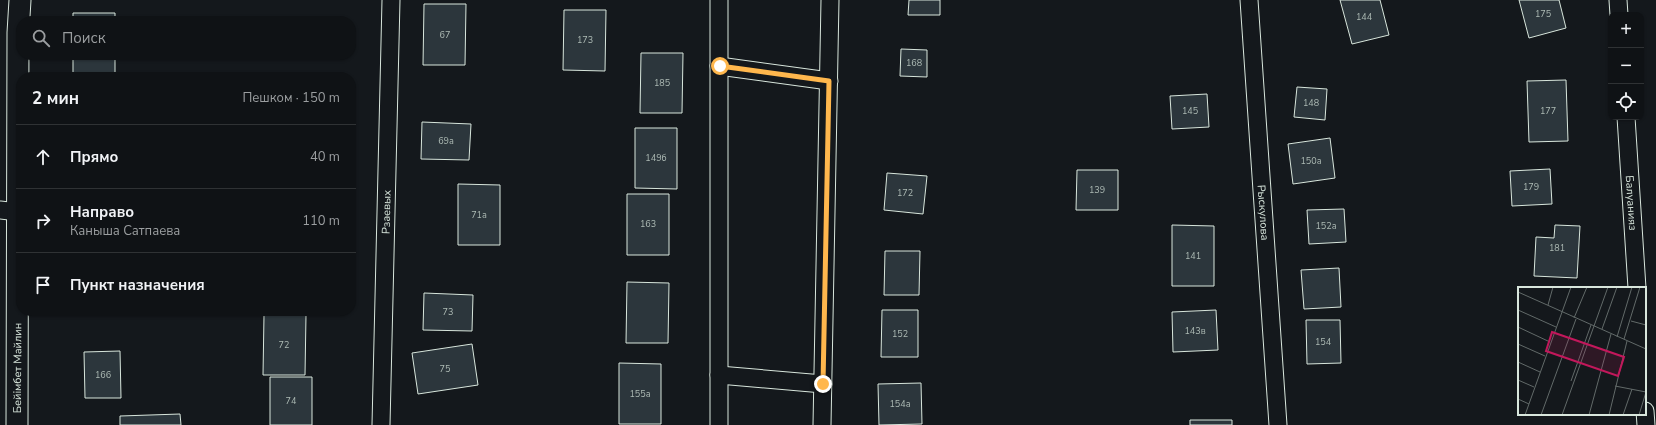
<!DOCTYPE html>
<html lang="ru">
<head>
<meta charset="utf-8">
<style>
  :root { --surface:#0f1215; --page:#181b1e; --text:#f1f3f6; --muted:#9b9ea0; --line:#2f3234 }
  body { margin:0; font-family:"Nunito Sans",sans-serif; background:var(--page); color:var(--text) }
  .controls { position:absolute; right:12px; top:12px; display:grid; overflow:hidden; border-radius:8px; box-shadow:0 1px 3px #0004 }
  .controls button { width:36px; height:36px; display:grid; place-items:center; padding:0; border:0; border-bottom:1px solid var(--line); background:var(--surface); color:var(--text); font:20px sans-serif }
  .stop { position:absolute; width:12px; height:12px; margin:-9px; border:3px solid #ffb74d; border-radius:50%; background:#fff }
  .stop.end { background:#ffb74d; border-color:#fff; box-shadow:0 1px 4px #0008 }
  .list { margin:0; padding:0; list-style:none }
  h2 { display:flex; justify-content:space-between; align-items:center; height:52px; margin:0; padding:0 16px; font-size:17px }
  h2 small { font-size:13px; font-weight:400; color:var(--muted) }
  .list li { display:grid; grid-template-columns:26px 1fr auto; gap:12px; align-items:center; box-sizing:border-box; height:64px; padding:0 16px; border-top:1px solid var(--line) }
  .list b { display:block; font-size:15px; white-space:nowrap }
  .list p { margin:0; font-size:13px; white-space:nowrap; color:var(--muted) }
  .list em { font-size:13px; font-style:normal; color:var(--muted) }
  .icon { flex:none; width:22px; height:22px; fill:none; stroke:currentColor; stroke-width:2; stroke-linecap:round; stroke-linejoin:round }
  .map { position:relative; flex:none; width:1656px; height:425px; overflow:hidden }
  .search { position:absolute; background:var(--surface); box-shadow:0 1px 3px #0004; left:16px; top:16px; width:340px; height:44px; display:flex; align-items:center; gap:10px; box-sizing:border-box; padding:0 14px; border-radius:16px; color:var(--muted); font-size:15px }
  .panel { position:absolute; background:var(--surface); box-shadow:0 1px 3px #0004; left:16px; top:72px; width:340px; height:244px; border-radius:16px }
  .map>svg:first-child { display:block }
</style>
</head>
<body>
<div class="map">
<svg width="1656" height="425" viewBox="0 0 1656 425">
  <rect width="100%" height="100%" fill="#14181c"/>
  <path fill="#2c363c" stroke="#d8e6dc" d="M 909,0 L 940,0 L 940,15 L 908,15 Z
    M 1340,0 L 1380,0 L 1389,35 L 1352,44 Z
    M 1519,0 L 1559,0 L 1566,28 L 1529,38 Z
    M 424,4 L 466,4 L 465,65 L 423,65 Z
    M 564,10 L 606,10 L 605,71 L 563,70 Z
    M 73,13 L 115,13 L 115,21 L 73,21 Z
    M 901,49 L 927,50 L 927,77 L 900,76 Z
    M 641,53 L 683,53 L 682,113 L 640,113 Z
    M 73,55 L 115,55 L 115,73 L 73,73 Z
    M 1566,80 L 1568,141 L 1529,142 L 1527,81 Z
    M 1297,87 L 1327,89 L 1325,120 L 1294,117 Z
    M 1207,94 L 1209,127 L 1172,129 L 1170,96 Z
    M 422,122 L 471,124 L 469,160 L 421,159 Z
    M 635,128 L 677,128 L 677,189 L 635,188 Z
    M 1330,138 L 1335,178 L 1293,184 L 1288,144 Z
    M 1550,169 L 1552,204 L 1512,206 L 1510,171 Z
    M 1077,170 L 1118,170 L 1118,210 L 1076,210 Z
    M 887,173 L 927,176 L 923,214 L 884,210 Z
    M 458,184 L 500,185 L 500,245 L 458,245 Z
    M 627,194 L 669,194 L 669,255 L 627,255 Z
    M 1344,209 L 1346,242 L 1309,244 L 1307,210 Z
    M 1172,225 L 1214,226 L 1214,286 L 1172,286 Z
    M 1555,225 L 1580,226 L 1577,278 L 1534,276 L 1536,237 L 1554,238 Z
    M 885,251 L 920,251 L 919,295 L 884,295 Z
    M 1339,268 L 1341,307 L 1304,309 L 1301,270 Z
    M 627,282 L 669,283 L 668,343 L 626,343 Z
    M 424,293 L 473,295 L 472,331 L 423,330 Z
    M 882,310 L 918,310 L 918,357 L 881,357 Z
    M 1216,310 L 1218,350 L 1173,352 L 1172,312 Z
    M 264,315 L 306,315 L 305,375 L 263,375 Z
    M 1306,320 L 1340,320 L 1341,363 L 1307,364 Z
    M 472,344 L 478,385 L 418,394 L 412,353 Z
    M 120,351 L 121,398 L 85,398 L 84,352 Z
    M 619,363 L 661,364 L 661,424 L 619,424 Z
    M 270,377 L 312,377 L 312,425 L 270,425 Z
    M 921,383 L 922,424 L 879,425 L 878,384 Z
    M 180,414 L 181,425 L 120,425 L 120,416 Z
    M 1190,420 L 1232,420 L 1232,425 L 1190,425 Z"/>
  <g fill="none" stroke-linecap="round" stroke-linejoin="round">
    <defs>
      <g id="minor">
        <path id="s1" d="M 1249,0 L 1278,425"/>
        <path d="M 1618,0 L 1619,15"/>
        <path d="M 719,66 L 829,81"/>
        <path id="s2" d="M 1626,117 L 1637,288"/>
        <path d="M 0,210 L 18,212"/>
        <path d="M 719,375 L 823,384"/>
        <path d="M 1645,411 L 1646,425"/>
        <path id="s3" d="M 381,425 L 391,0"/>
        <path d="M 719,425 L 719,0"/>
        <path d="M 822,425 L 830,0"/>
      </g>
      <g id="tertiary">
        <path id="s4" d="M 17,425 L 18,33 L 20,0"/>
      </g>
    </defs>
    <use href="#minor" stroke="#d8e6dc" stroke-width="19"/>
    <use href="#tertiary" stroke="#d8e6dc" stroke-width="23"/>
    <use href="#minor" stroke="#14181c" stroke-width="17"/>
    <use href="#tertiary" stroke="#14181c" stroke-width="21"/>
  </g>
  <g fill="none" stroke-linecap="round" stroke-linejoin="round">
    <path stroke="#ffb74d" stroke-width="5" d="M 720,66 L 829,81 L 823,384"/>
  </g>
  <g text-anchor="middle" stroke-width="3" stroke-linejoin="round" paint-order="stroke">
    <g font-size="9" fill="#adbab4">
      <text x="1543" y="17">175</text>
      <text x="1364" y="20">144</text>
      <text x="445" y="38">67</text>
      <text x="585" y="43">173</text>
      <text x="914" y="66">168</text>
      <text x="662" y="86">185</text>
      <text x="1311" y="106">148</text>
      <text x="1190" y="114">145</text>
      <text x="1548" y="114">177</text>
      <text x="446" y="144">69а</text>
      <text x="656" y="161">149б</text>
      <text x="1311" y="164">150а</text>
      <text x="1531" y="190">179</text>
      <text x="1097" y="193">139</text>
      <text x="905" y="196">172</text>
      <text x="479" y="218">71а</text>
      <text x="648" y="227">163</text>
      <text x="1326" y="229">152а</text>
      <text x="1557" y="251">181</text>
      <text x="1193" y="259">141</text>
      <text x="448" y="315">73</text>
      <text x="1195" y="334">143в</text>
      <text x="900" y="337">152</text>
      <text x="1323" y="345">154</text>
      <text x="284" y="348">72</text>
      <text x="445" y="372">75</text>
      <text x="103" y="378">166</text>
      <text x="640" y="397">155а</text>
      <text x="291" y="404">74</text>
      <text x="900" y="407">154а</text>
    </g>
    <g font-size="11" fill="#d8e6dc" stroke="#14181c">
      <text dy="4" stroke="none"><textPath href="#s2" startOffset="86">Балуанияз</textPath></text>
      <text dy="4" stroke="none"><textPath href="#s3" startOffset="213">Рзаевых</textPath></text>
      <text dy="4" stroke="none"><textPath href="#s1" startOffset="213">Рыскулова</textPath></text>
      <text dy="4" stroke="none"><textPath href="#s4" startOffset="57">Бейімбет Майлин</textPath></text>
    </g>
  </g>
  <g transform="translate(1518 287)">
    <rect width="128" height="128" fill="#14181c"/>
    <path fill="none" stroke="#626a69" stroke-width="1" d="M 0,5 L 128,62M 30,18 L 35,0M 0,23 L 38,40M 56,31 L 69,0M 113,34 L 128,38M 0,40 L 32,55M 84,42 L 99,0M 99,50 L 114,0M 106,52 L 122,0M 0,57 L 27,69M 0,75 L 22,85M 0,93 L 16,100M 53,94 L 73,38M 97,99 L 128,105M 0,112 L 11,117M 7,128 L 53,0M 23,128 L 58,32M 44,128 L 90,0M 71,128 L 93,47M 91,128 L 109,54M 105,128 L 114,102M 121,128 L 128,105"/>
    <path fill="#c2185b" fill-opacity="0.15" stroke="#c2185b" stroke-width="2" d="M 34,45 L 106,70 L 100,89 L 28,64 Z"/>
    <rect width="128" height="128" fill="none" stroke="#d8e6dc" stroke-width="2"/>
  </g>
</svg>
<div class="controls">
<button>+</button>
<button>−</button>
<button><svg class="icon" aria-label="locate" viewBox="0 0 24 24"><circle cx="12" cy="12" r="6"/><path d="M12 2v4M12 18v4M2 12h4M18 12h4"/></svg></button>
</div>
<div class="stop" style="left:720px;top:66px"></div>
<div class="stop end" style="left:823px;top:384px"></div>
<div class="search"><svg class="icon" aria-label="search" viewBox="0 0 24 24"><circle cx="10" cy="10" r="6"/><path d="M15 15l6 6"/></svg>Поиск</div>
<section class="panel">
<h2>2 мин<small>Пешком · 150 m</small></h2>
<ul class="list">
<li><svg class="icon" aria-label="ahead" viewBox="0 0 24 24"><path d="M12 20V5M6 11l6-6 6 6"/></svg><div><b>Прямо</b></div><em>40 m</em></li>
<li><svg class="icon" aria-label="right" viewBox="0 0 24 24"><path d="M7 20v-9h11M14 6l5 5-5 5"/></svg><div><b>Направо</b><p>Каныша Сатпаева</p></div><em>110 m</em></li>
<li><svg class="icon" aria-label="arrive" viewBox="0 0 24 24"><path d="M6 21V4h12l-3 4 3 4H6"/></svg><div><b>Пункт назначения</b></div></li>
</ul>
</section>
</div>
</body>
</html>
